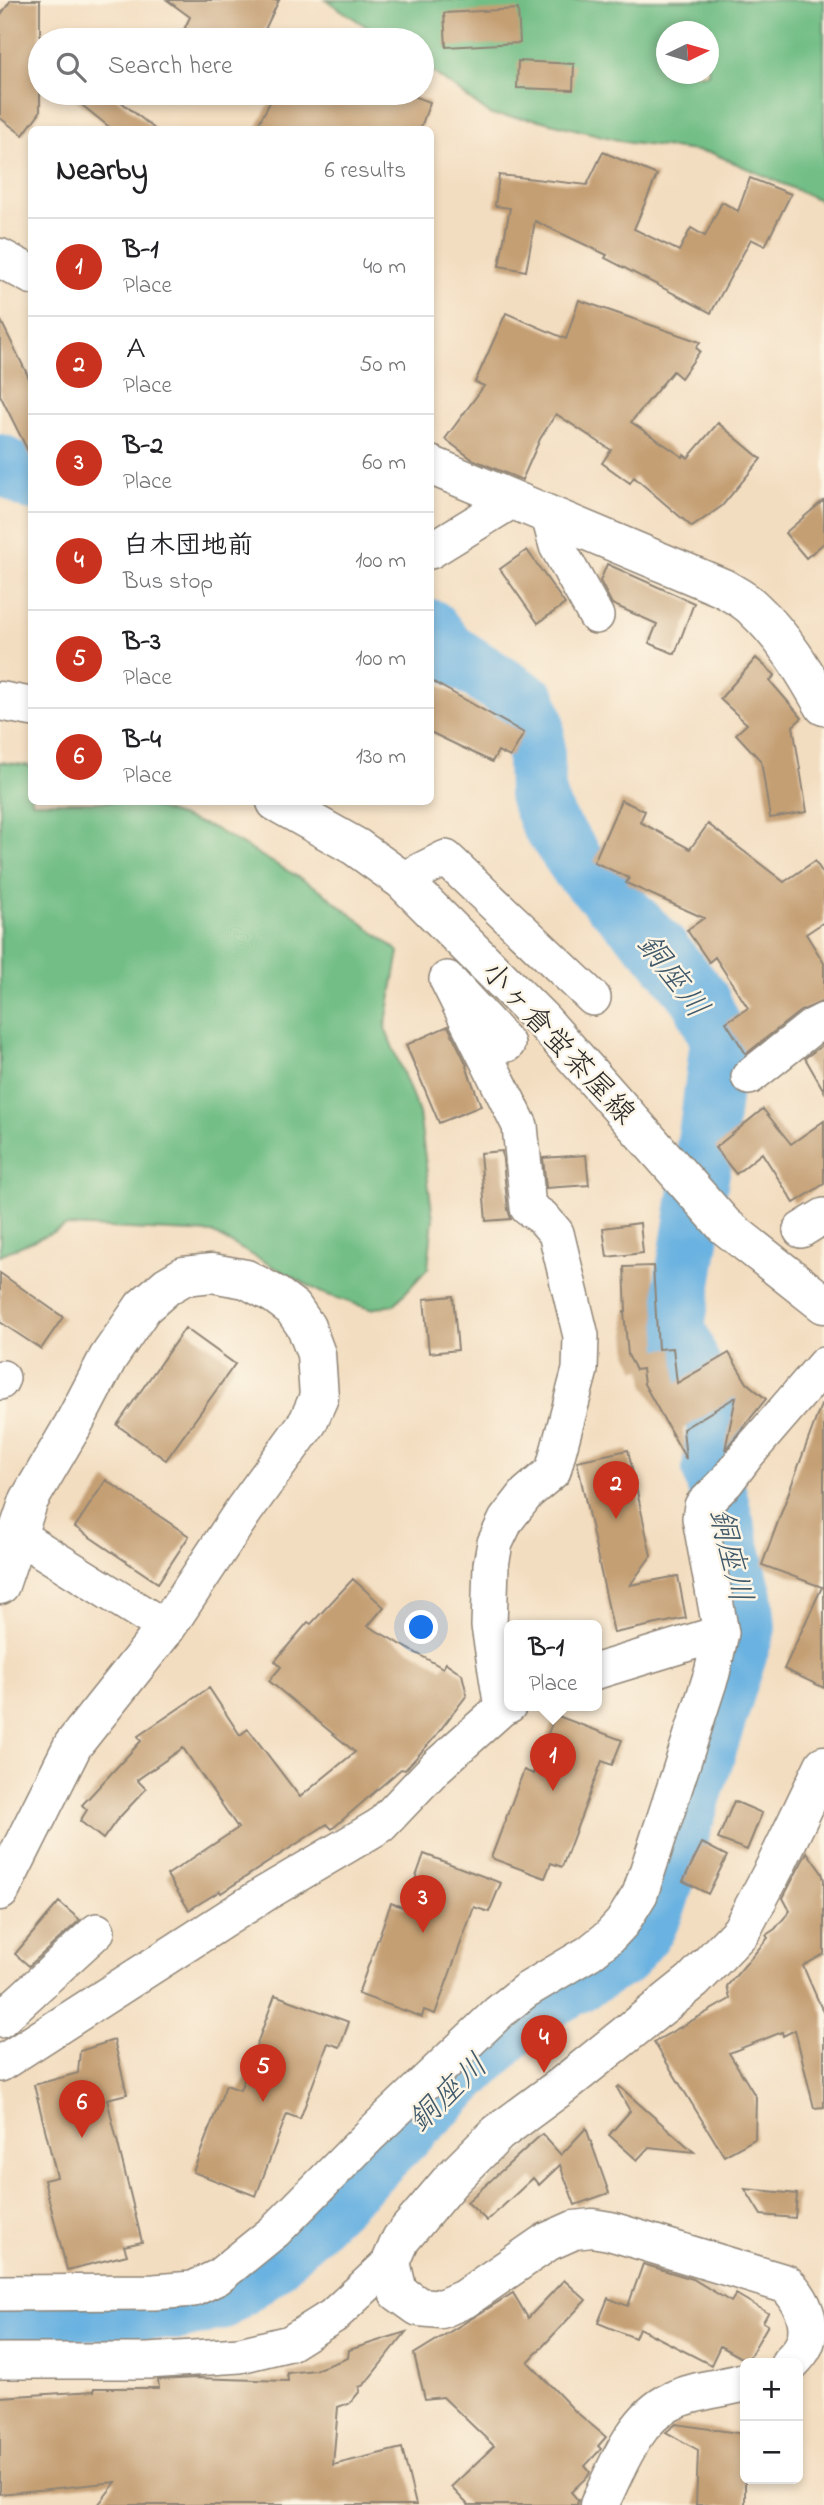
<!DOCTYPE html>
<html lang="en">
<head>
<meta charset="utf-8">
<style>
  :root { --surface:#fff; --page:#f6f6f6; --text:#202124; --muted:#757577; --line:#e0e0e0; --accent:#c8321e }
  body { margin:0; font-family:"Indie Flower","Klee One",sans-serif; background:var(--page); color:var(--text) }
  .controls { position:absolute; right:21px; bottom:21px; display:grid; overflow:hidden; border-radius:10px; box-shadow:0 4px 10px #0003 }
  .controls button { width:63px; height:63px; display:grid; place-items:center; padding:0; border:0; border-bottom:2px solid var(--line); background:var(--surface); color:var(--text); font:35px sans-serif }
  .compass { position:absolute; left:656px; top:21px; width:63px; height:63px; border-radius:50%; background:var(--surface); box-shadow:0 4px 10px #0003; rotate:85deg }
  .you { position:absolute; left:422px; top:1628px; width:24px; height:24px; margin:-18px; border:5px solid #fff; border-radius:50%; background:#1a73e8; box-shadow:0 0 0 10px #1a73e833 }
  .badge { display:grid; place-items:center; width:46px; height:46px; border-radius:50%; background:var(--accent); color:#fff; font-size:23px; font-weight:700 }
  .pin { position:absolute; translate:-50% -58px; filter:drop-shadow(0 2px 4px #0008) }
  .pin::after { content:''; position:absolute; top:37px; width:24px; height:21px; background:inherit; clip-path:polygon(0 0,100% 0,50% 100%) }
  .popup { position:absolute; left:504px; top:1620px; width:98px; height:91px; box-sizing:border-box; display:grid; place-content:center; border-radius:10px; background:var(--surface); filter:drop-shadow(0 2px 5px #0005); font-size:23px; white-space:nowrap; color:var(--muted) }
  .popup b { font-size:26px; color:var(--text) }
  .popup::after { content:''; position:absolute; left:50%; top:100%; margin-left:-14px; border:14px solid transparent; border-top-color:var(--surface) }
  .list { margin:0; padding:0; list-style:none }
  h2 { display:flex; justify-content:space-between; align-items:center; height:91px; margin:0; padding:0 28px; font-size:30px }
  h2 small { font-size:23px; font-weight:400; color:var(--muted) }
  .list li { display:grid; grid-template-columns:46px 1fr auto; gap:21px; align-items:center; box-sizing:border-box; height:98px; padding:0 28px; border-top:2px solid var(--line) }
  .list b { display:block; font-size:26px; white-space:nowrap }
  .list p { margin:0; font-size:23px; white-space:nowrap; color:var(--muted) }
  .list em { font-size:23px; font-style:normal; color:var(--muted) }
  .icon { flex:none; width:38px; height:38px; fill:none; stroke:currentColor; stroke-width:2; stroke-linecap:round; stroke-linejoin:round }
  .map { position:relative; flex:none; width:824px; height:2505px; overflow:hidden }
  .search { position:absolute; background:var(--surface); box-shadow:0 4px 10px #0003; left:28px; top:28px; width:406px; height:77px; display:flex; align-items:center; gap:18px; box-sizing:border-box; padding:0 24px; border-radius:38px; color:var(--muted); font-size:26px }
  .panel { position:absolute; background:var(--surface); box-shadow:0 4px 10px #0003; left:28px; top:126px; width:406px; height:679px; border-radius:10px }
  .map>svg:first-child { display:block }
</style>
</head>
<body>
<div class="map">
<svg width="824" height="2505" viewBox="0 0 824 2505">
  <rect width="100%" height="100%" fill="#fcf5e5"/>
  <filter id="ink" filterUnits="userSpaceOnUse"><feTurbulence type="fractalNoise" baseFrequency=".0143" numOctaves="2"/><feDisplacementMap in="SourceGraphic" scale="14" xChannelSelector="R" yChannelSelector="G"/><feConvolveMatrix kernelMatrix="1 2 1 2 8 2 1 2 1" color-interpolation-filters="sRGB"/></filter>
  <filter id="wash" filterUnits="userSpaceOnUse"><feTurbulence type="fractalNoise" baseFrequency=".00686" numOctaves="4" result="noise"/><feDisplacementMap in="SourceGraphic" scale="28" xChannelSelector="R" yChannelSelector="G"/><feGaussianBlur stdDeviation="1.57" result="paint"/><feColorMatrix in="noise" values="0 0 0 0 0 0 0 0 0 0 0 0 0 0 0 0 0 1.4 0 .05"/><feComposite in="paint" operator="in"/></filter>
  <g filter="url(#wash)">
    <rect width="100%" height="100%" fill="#f3ddc0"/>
    <path fill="#72be86" stroke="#4e7458" stroke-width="2" fill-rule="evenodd" d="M 326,0 L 824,0 L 824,202 L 712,153 L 630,143 L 535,119 L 491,115 L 422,64 L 422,40 L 387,40 ZM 666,32 L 708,32 L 708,74 L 666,74 Z
      M 0,762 L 31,766 L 32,802 L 139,802 L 213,828 L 319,889 L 399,952 L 385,1028 L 419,1113 L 433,1218 L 428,1268 L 394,1305 L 370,1309 L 322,1293 L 212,1233 L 67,1226 L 0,1255 Z"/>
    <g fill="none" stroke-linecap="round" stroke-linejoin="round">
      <path stroke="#6ab2e1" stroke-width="58" d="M 0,463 L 32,482
        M 0,2312 L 178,2311 L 220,2301 L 268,2267 L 515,2026 L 547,2001 L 620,1959 L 647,1927 L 659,1900 L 747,1627 L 744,1597 L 711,1468 L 716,1424 L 676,1327 L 709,1122 L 719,1040 L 700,998 L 658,947 L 580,868 L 548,821 L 537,794 L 535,721 L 529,703 L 448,651 L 430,628"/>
    </g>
    <g id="blocks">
      <path fill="#c49f73" d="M 11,0 L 40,0 L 40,112 L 23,135 L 0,118 L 0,16 Z
        M 167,0 L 279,0 L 260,40 L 179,40 L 190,17 Z
        M 518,9 L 520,43 L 446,47 L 444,13 Z
        M 518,61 L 574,64 L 573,90 L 517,88 Z
        M 67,93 L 110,93 L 156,130 L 113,130 Z
        M 275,93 L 405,93 L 430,102 L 420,130 L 255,130 Z
        M 603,152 L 657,175 L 634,229 L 679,251 L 691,228 L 705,236 L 722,202 L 738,211 L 750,178 L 791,194 L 765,246 L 751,239 L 711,313 L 605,258 L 607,255 L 535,221 L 526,271 L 499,266 L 510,208 L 495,206 L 499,175 L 587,185 Z
        M 579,300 L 700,342 L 696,348 L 700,351 L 681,378 L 673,371 L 631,422 L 683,457 L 684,455 L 688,458 L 718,423 L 761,459 L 722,506 L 692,527 L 634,477 L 630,483 L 602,463 L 611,450 L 556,414 L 540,439 L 522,480 L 472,459 L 445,439 L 484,386 L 475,382 L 506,313 L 566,339 Z
        M 0,319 L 32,384 L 32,459 L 0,395 Z
        M 824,500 L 824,543 L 806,558 L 785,533 Z
        M 527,550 L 565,604 L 538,623 L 500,569 Z
        M 607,564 L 694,603 L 675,654 L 649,643 L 657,624 L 612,604 L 600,581 Z
        M 756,658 L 775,675 L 770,681 L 802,718 L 793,726 L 807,812 L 770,818 L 761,761 L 736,734 L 747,724 L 720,699 Z
        M 430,680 L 524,733 L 510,757 L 498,751 L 492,762 L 430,732 Z
        M 621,800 L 645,811 L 640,822 L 690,849 L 708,824 L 784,882 L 815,861 L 824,875 L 824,922 L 806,934 L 824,963 L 824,1001 L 800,1011 L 746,1054 L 726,1022 L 748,1008 L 715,957 L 709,962 L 687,930 L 704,918 L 626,883 L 629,878 L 594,862 Z
        M 448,1026 L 467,1065 L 466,1066 L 481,1106 L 439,1123 L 406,1045 Z
        M 824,1044 L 824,1091 L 805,1058 Z
        M 763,1109 L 791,1144 L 824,1121 L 824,1184 L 794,1203 L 762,1153 L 736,1174 L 715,1148 Z
        M 502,1151 L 508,1210 L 511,1219 L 486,1221 L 480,1153 Z
        M 586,1155 L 589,1185 L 546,1188 L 543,1158 Z
        M 640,1223 L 643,1253 L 607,1257 L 603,1228 Z
        M 653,1266 L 658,1349 L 673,1348 L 677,1383 L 729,1353 L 747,1383 L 766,1399 L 725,1450 L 736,1397 L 683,1429 L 686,1459 L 644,1384 L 642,1369 L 636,1370 L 628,1355 L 624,1312 L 626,1312 L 624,1267 Z
        M 0,1273 L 63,1317 L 41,1349 L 0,1322 Z
        M 453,1296 L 458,1350 L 429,1353 L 424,1299 Z
        M 185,1328 L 235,1364 L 166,1460 L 117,1425 Z
        M 821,1405 L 824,1406 L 824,1688 L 784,1669 L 822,1587 L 762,1565 Z
        M 628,1450 L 651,1556 L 630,1585 L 678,1576 L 686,1618 L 614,1633 L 577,1461 Z
        M 106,1480 L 189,1536 L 158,1583 L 75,1527 Z
        M 353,1579 L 384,1607 L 368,1626 L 443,1668 L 446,1663 L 462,1674 L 467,1695 L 434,1738 L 405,1770 L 401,1769 L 332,1829 L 327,1824 L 221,1893 L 220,1891 L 189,1910 L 167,1875 L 238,1828 L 183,1748 L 137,1780 L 146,1789 L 116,1821 L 103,1839 L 80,1821 L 87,1810 L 82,1805 L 141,1741 L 138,1736 L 209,1688 L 240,1735 L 248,1729 L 300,1797 L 355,1752 L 269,1681 L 281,1667 L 275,1661 L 308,1622 L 311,1624 Z
        M 555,1715 L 622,1740 L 612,1765 L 602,1761 L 562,1867 L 551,1863 L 545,1878 L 491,1858 L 524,1770 L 533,1774 Z
        M 734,1801 L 762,1813 L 747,1850 L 718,1839 Z
        M 702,1843 L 727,1856 L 708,1894 L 683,1881 Z
        M 807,1852 L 822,1873 L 824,1880 L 824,1954 L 803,1966 L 824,2014 L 824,2107 L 814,2108 L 795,2030 L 783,2036 L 782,2032 L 729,2053 L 756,2097 L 755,2139 L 724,2156 L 654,2042 L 730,1999 L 727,1986 L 768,1938 L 766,1935 L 775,1929 L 790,1911 L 783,1898 Z
        M 424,1854 L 501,1883 L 489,1912 L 474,1907 L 435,2014 L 424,2010 L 422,2017 L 358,1994 L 391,1903 L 405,1908 Z
        M 59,1902 L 80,1920 L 29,1966 L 15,1954 Z
        M 275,1995 L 349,2022 L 340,2047 L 328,2043 L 300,2119 L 287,2114 L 256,2196 L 193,2172 L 226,2085 L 240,2090 Z
        M 114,2040 L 127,2094 L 107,2099 L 142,2242 L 124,2246 L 127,2255 L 67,2270 L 44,2180 L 57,2177 L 34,2085 L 78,2073 L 80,2051 Z
        M 619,2086 L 637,2102 L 694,2152 L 649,2147 L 637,2160 L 609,2135 L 630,2111 L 617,2088 Z
        M 586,2128 L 609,2193 L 575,2205 L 560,2165 L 539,2185 L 533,2178 L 487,2221 L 467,2202 L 542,2134 L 561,2155 Z
        M 745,2189 L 797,2194 L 795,2218 L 761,2215 Z
        M 643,2264 L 693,2279 L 731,2302 L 736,2294 L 768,2313 L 763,2322 L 768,2325 L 747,2361 L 720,2346 L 711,2365 L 639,2328 L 635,2338 L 598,2323 L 608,2298 L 628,2306 Z
        M 564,2280 L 586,2300 L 528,2362 L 575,2411 L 606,2437 L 598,2446 L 601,2449 L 585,2466 L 590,2472 L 588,2476 L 571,2492 L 578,2500 L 577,2505 L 468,2505 L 451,2487 L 494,2446 L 443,2397 L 425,2399 L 414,2354 L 513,2293 L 528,2318 Z
        M 406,2332 L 364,2385 L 359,2387 L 360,2391 L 351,2402 L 338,2407 L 333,2465 L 402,2448 L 416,2505 L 98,2505 L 116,2482 L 0,2494 L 0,2397 L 94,2391 L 94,2388 L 159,2388 L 158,2380 L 196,2378 L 288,2381 L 287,2373 L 315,2370 L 348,2358 L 349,2350 Z
        M 676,2424 L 745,2434 L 745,2505 L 696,2505 L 698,2450 L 666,2432 Z"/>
    </g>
  </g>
  <g filter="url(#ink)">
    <use href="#blocks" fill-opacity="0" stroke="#8f8476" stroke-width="2"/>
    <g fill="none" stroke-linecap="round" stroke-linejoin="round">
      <defs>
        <path id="minor" d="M 549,516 L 557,546 L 596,616
          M 430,551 L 513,500
          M 402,880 L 446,858 L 593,998
          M 749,1077 L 812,1027 L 824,1021
          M 801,1230 L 824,1216
          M 0,1382 L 2,1378
          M 17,1535 L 166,1628
          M 597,1671 L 721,1633 L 700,1518 L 702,1506 L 726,1482 L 748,1453 L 824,1365
          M 502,1708 L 489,1626 L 491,1565 L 495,1543 L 506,1520 L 527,1493 L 553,1471 L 580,1370 L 581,1336 L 556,1233 L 542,1217 L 528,1208 L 520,1126 L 447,979 L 507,1044
          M 0,2020 L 97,1931
          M 0,2064 L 266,1893 L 381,1825 L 436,1767 L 502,1708 L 509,1705
          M 0,2293 L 154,2292 L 193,2289 L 218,2277 L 275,2231 L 371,2134 L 499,2012 L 525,1991 L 589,1953 L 609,1937 L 622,1923 L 640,1894 L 712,1673 L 721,1633
          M 0,2361 L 148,2361 L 240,2355 L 290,2343 L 333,2316 L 391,2262"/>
        <path id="tertiary" d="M 0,258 L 32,275
          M 430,465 L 723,588 C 733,594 746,600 754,609 C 784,637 804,671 824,706
          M 0,701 L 32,707
          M 276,802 L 356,847 L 402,880 L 544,1022 L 725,1226 L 824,1304
          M 0,1585 L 29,1500 L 73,1425 L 108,1358 L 143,1307 L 167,1286 L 184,1276 L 212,1273 L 246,1279 L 274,1294 L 293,1308 L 306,1327 L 316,1354 L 319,1397 L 308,1422 L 244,1510 L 166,1628 L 73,1745 L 0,1891
          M 790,2363 C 795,2358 801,2352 804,2345 C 814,2324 801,2298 786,2284 L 610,2231 L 592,2228 L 574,2230 L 547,2242 L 464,2299 L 441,2309 L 419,2307 L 398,2292 L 391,2262 L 401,2239 L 451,2180 L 498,2133 L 563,2085 L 693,1981 L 741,1931 L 777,1863 L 824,1765
          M 599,2505 C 616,2470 634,2418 672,2401 C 695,2390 721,2389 745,2382"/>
      </defs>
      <use href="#minor" stroke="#8f8476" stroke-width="38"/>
      <use href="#tertiary" stroke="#8f8476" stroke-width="41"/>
      <use href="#minor" stroke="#fff" stroke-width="35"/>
      <use href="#tertiary" stroke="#fff" stroke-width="38"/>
    </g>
  </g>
  <g text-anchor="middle" stroke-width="5" stroke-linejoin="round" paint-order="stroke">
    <g font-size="30" fill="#2b2b2b" stroke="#fcf5e5">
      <text transform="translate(559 1042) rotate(47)" y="10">小ヶ倉蛍茶屋線</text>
    </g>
    <g font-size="32" font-style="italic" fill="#415a6b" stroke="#fcf5e5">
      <text transform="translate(674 975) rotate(53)" y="11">銅座川</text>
      <text transform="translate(732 1555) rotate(77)" y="11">銅座川</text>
      <text transform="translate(447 2092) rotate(-44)" y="11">銅座川</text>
    </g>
  </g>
</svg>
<div class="controls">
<button>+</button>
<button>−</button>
</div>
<svg class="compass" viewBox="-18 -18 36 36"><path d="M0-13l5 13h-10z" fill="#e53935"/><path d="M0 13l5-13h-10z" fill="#757577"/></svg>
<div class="you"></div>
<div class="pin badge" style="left:553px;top:1791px">1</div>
<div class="popup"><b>B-1</b>Place</div>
<div class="pin badge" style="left:616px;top:1519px">2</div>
<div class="pin badge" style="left:423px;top:1933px">3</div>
<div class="pin badge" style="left:544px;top:2073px">4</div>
<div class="pin badge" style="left:263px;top:2102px">5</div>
<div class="pin badge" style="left:82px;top:2138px">6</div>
<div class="search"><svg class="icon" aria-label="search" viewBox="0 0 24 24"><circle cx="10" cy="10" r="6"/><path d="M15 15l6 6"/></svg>Search here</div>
<section class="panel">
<h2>Nearby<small>6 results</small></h2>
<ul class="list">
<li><span class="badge">1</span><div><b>B-1</b><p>Place</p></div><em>40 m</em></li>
<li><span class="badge">2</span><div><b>Ａ</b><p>Place</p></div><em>50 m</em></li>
<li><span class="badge">3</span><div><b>B-2</b><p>Place</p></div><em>60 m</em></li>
<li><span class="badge">4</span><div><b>白木団地前</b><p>Bus stop</p></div><em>100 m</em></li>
<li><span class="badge">5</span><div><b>B-3</b><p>Place</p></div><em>100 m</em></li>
<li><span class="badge">6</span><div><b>B-4</b><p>Place</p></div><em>130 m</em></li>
</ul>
</section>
</div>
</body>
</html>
